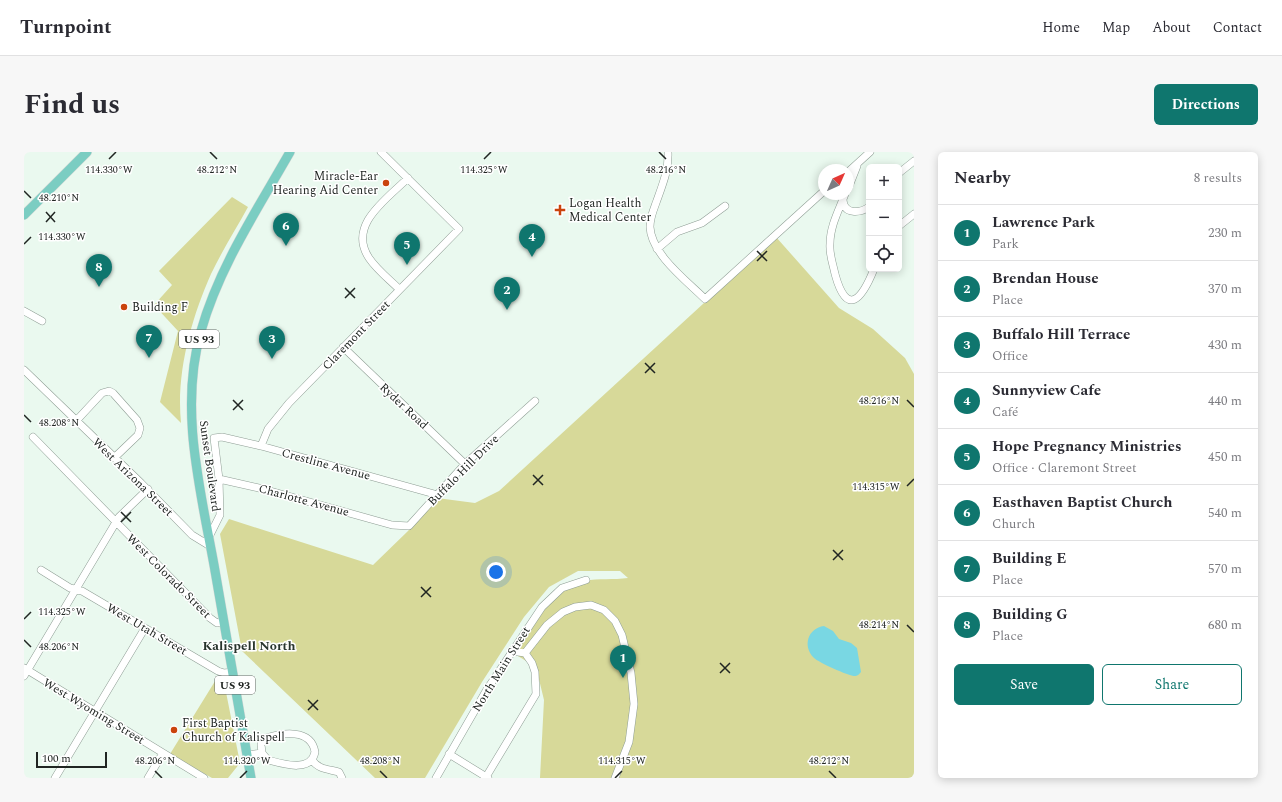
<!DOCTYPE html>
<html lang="en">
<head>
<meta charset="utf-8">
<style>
  :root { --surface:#fff; --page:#f7f7f7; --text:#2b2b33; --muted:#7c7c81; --line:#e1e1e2; --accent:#0f766e }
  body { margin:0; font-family:Spectral,serif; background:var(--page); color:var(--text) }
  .controls { position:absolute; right:12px; top:12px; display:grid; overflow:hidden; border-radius:6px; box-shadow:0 2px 10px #0003 }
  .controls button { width:36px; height:36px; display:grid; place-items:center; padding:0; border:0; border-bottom:1px solid var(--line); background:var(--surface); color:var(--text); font:20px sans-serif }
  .compass { position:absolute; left:794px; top:12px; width:36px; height:36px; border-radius:50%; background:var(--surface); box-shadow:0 2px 10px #0003; rotate:45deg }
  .scale { position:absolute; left:12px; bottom:10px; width:71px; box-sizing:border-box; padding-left:4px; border:2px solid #202522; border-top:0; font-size:11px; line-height:14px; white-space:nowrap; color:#202522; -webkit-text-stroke:3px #fff; paint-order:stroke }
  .you { position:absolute; left:472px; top:420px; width:14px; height:14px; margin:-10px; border:3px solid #fff; border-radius:50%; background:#1a73e8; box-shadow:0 0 0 6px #1a73e833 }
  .badge { display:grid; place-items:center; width:26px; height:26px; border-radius:50%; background:var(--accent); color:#fff; font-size:13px; font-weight:700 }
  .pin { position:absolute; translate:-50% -33px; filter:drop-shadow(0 1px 2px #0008) }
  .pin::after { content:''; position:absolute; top:21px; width:14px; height:12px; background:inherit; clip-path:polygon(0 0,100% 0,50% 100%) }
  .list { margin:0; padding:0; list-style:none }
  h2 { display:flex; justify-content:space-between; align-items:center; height:52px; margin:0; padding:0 16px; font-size:17px }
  h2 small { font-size:13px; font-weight:400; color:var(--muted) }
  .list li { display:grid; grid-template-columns:26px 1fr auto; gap:12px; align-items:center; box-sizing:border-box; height:56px; padding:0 16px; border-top:1px solid var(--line) }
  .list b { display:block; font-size:15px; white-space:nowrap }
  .list p { margin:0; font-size:13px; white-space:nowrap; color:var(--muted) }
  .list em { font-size:13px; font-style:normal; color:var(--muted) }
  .actions { display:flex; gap:8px; padding:12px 16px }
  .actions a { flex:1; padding:9px 0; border:1px solid var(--accent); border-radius:6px; text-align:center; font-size:14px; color:var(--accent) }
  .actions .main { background:var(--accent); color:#fff }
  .icon { flex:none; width:22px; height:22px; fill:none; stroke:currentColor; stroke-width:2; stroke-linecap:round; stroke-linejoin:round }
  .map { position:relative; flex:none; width:890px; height:626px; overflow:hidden; border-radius:6px }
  header { display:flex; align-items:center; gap:24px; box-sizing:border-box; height:56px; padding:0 20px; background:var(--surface); border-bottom:1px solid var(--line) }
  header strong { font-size:19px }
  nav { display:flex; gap:22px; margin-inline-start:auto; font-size:14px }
  .intro { display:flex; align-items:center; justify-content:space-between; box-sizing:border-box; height:96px; padding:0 24px }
  h1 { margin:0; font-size:28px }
  .button { padding:10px 18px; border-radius:6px; background:var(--accent); color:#fff; font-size:14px; font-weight:700 }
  main { display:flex; gap:24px; padding:0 24px }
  aside { flex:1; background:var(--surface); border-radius:6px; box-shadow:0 2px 10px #0003 }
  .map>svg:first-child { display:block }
</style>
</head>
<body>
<header>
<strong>Turnpoint</strong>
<nav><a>Home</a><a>Map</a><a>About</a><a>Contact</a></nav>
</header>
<div class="intro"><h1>Find us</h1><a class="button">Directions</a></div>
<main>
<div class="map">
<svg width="890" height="626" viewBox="0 0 890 626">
  <rect width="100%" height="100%" fill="#eaf9ef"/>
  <path fill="#d7d999" d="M 208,45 L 224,55 C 212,77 198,99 187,122 C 167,167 152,221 157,271 L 136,250 L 154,179 L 130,153 L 148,133 L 135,119 Z
    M 752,85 L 815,156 L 849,177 L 881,206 L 890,222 L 890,626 L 516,626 L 520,548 L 512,515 L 489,501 C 506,473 528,438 561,429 C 574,426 590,428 604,426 L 596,419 L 554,419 L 525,435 L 500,465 L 458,530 L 401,626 L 351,626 L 218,499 L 196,382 L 205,367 L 349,413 L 384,379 L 413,346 L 451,351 L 475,339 Z
    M 193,526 L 197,526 L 200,530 L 216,611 L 204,626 L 188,626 L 146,602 Z"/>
  <path fill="#79d7e3" d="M 800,474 L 809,479 L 815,487 L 827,491 L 833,496 L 837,520 C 835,522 835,523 832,524 C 826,525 794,510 790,506 C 778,494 784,476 800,474 Z"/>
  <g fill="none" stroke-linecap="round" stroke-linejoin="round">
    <defs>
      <path id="minor" d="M 644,0 C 645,18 638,34 632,51 C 629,59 626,66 626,75 C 627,102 663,129 681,147 L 800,39
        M 824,20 L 846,0
        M 875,21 L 890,9
        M 824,37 L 833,14
        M 821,42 C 815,58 806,74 806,92 C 805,102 809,112 811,122 C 823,166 838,147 850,117
        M 819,48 C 820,63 836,61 845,55
        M 875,74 L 890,62
        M 633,97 L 653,80 L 678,71 L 701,54
        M 375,137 C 366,128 353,118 345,106 C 323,73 363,47 384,26
        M 0,159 L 18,169
        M 319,195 L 441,312
        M 0,218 L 117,331 L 168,383 L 186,394
        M 52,269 L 78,241 L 85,239 L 89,241 L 113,268 L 116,276 L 114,283 L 90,306
        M 9,285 L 186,466 L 193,471 L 200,470
        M 237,294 L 244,277 L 265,251 L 435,77 L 357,0
        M 195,327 L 239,337 L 368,373 L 385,374 L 441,312 L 511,249
        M 184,387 L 196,363 L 195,327 L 190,286 L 198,285 L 237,294 L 414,343
        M 17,418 L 46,436 L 58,439 L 194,519 L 200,521 L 209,520
        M 501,501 L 523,473 L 539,460 L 551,455 L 567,453 L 580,458 L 591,469 L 598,483 L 607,521 L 610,552 L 605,590 L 591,626
        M 0,516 L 180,626
        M 0,524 L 95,365 L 124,337
        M 425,602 L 464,626
        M 223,603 L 238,601 L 244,608 C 259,612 287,621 291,600 C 287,576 258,581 242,586 L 237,592 L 238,601
        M 288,608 C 295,618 305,617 315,620 L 318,626
        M 462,625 L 512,542 L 511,520 L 508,511 L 501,501 L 487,499
        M 31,626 L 121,476
        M 124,626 L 139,601
        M 412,626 L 462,539 L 518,455 L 538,436 L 562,428"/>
      <path id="major" d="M 0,63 L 63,0
        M 227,626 C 214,555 202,484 190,413 C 176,336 155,256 177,179 C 195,115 233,58 266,0"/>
    </defs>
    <use href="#minor" stroke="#8e9d94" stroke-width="8"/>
    <use href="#major" stroke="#d7d8d7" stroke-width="10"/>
    <use href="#minor" stroke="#fff" stroke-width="7"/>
    <use href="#major" stroke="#7bcdc2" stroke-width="9"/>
  </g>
  <path fill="none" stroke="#202522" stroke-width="1.5" d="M 186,0 L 193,7M 635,0 L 642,7M 85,7 L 92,0M 460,7 L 467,0M 0,39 L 7,46M 22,60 L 31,70M 22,70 L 31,60M 0,92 L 7,85M 733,99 L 743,109M 733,109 L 743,99M 321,136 L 331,146M 321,146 L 331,136M 621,211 L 631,221M 621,221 L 631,211M 209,248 L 219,258M 883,248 L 890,255M 209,258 L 219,248M 0,263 L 7,270M 509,323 L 519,333M 509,333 L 519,323M 883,334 L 890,327M 97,360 L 107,370M 97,370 L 107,360M 809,398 L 819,408M 809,408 L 819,398M 397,435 L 407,445M 397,445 L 407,435M 0,467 L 7,460M 883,473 L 890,480M 0,488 L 7,495M 696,511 L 706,521M 696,521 L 706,511M 284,548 L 294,558M 284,558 L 294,548M 131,619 L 138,626M 356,619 L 363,626M 805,619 L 812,626M 216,626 L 223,619M 591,626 L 598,619"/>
  <g fill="#ca430c" stroke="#fff" stroke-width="1.5">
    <circle cx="362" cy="31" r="4"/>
    <path d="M534 52h4v4h4v4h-4v4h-4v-4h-4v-4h4z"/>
    <circle cx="100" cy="155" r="4"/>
    <circle cx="150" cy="578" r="4"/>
  </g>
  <g text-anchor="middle" stroke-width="3" stroke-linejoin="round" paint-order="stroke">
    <g fill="#fff" stroke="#636664" stroke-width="1">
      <rect x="155" y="178" width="40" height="18" rx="3"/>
      <rect x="191" y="524" width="40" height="18" rx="3"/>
    </g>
    <g font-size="11" font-weight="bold" fill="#202522">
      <text x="175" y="191">US 93</text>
      <text x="211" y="537">US 93</text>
    </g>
    <g font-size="12" fill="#202522" stroke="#fff" text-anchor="start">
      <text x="354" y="28" text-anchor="end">Miracle-Ear<tspan x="354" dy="14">Hearing Aid Center</tspan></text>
      <text x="545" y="55">Logan Health<tspan x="545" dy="14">Medical Center</tspan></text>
      <text x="108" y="159">Building F</text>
      <text x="158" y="575">First Baptist<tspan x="158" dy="14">Church of Kalispell</tspan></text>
    </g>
    <g font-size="12" fill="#202522" stroke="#fff">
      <text transform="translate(332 183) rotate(-46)" y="4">Claremont Street</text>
      <text transform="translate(380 254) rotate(43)" y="4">Ryder Road</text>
      <text transform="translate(302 312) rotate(15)" y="4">Crestline Avenue</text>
      <text transform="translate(186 314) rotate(82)" y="4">Sunset Boulevard</text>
      <text transform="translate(439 318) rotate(-45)" y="4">Buffalo Hill Drive</text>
      <text transform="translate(109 325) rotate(44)" y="4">West Arizona Street</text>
      <text transform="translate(280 348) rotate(15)" y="4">Charlotte Avenue</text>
      <text transform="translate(145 424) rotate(45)" y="4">West Colorado Street</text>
      <text transform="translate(123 477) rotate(30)" y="4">West Utah Street</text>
      <text transform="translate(477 517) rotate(-58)" y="4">North Main Street</text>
      <text transform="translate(70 559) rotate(31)" y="4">West Wyoming Street</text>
    </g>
    <g font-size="13" font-weight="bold" fill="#28342d" stroke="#fff">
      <text x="225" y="498">Kalispell North</text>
    </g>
  </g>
  <g font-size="10" text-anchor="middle" fill="#202522" stroke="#fff" stroke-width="3" stroke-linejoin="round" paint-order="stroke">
    <text x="85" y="21">114.330°W</text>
    <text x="193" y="21">48.212°N</text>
    <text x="460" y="21">114.325°W</text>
    <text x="642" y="21">48.216°N</text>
    <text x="35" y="49">48.210°N</text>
    <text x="38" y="88">114.330°W</text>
    <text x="855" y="252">48.216°N</text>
    <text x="35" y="274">48.208°N</text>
    <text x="852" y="338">114.315°W</text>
    <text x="38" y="463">114.325°W</text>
    <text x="855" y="476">48.214°N</text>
    <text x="35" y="498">48.206°N</text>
    <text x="223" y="612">114.320°W</text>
    <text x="598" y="612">114.315°W</text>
    <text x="131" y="612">48.206°N</text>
    <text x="356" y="612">48.208°N</text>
    <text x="805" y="612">48.212°N</text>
  </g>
</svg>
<div class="controls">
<button>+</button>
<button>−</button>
<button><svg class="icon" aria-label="locate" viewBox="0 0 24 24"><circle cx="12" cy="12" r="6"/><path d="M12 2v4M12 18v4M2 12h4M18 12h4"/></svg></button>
</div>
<svg class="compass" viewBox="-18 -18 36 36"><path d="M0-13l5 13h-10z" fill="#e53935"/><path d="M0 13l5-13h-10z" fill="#7c7c81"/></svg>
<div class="scale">100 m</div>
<div class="you"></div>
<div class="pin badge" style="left:599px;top:526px">1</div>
<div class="pin badge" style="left:483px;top:158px">2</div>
<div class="pin badge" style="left:248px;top:207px">3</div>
<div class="pin badge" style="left:508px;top:105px">4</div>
<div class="pin badge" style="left:383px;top:113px">5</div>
<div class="pin badge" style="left:262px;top:94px">6</div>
<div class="pin badge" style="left:125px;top:206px">7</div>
<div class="pin badge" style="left:75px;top:135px">8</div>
</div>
<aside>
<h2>Nearby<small>8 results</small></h2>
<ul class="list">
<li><span class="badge">1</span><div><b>Lawrence Park</b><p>Park</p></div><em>230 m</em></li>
<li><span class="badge">2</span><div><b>Brendan House</b><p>Place</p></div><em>370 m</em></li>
<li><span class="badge">3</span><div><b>Buffalo Hill Terrace</b><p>Office</p></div><em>430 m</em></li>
<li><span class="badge">4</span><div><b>Sunnyview Cafe</b><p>Café</p></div><em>440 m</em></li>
<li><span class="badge">5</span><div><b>Hope Pregnancy Ministries</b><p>Office · Claremont Street</p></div><em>450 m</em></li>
<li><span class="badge">6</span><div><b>Easthaven Baptist Church</b><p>Church</p></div><em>540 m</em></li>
<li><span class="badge">7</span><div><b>Building E</b><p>Place</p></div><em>570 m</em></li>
<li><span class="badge">8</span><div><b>Building G</b><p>Place</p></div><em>680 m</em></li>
</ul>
<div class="actions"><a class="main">Save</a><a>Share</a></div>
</aside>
</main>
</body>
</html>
